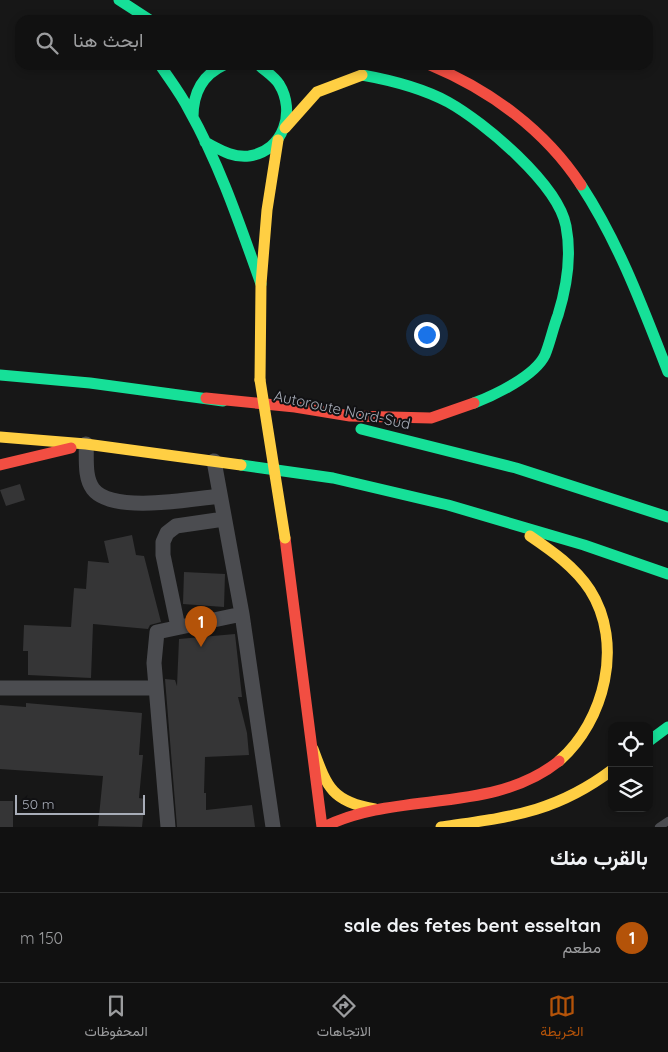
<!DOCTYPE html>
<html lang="ar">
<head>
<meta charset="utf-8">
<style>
  :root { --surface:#111; --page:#1e1f1f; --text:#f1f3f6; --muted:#9c9d9f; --line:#303131; --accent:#b45309 }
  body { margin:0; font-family:Quicksand,Vazirmatn,sans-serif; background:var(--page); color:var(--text); direction:rtl }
  .controls { position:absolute; right:15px; bottom:15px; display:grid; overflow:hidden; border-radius:10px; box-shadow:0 2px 8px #0003 }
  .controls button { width:45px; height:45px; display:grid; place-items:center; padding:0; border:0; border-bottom:1px solid var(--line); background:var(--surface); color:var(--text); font:25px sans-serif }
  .scale { position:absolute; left:15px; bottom:12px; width:130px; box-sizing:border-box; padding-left:5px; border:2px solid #a8adb8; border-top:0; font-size:14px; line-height:18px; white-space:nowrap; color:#a8adb8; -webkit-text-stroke:4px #111113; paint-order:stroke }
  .you { position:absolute; left:426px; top:334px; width:18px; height:18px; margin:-12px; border:4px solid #fff; border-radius:50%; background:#1a73e8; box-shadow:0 0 0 8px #1a73e833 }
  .badge { display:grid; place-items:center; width:32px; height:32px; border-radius:50%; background:var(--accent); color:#fff; font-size:16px; font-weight:700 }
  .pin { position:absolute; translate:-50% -41px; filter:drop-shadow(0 1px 2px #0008) }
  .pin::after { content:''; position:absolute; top:26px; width:18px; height:15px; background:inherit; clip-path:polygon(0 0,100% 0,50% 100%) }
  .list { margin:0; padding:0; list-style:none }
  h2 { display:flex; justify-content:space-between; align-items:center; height:65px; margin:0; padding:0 20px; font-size:21px }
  h2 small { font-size:16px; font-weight:400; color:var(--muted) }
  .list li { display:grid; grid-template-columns:32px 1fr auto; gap:15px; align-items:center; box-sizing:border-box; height:90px; padding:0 20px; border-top:1px solid var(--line) }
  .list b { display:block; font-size:19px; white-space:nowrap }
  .list p { margin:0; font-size:16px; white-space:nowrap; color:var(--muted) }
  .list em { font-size:16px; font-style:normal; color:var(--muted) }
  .icon { flex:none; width:28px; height:28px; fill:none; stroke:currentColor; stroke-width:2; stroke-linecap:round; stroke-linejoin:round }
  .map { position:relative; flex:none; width:668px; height:827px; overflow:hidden; direction:ltr }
  .search { position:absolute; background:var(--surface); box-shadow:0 2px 8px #0003; left:15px; right:15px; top:15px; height:55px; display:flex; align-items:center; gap:12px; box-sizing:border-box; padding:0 18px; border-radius:15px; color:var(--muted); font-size:19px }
  .sheet { height:155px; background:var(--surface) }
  nav { display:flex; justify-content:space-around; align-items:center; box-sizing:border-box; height:70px; border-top:1px solid var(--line); background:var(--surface); font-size:14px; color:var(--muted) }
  nav a { display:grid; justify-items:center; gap:2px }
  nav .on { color:var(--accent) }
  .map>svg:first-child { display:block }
</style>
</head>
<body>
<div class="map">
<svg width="668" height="827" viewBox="0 0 668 827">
  <rect width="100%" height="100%" fill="#171717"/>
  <path fill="#353536" d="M 20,484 L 25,500 L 6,506 L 0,490 Z
    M 132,535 L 136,555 L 144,556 L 161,622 L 150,625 L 148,629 L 93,624 L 91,678 L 28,675 L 28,651 L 23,651 L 24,625 L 71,627 L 74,588 L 86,589 L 88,561 L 109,563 L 104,541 Z
    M 184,572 L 225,574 L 224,607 L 183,604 Z
    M 235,634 L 242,697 L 238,697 L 247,733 L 249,755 L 205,757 L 204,793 L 206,793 L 206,810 L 252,805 L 255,827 L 177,827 L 165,679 L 175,680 L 177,686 L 179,639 Z
    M 26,703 L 142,713 L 139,755 L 143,755 L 139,798 L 145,799 L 142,827 L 98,826 L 103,776 L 0,769 L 0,705 L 26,707 Z
    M 0,801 L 13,801 L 13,827 L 0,827 Z"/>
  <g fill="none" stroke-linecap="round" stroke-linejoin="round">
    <path stroke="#4b4c50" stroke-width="8" d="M 659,827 L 668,821"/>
    <path stroke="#4b4c50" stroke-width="15" d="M 86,444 C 87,458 84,477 93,489 C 112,514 192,499 220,496
      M 242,614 L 273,827
      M 178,627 L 163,555 L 163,542 L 167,533 L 176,526 L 224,519
      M 0,688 L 156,688
      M 168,827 L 154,663 L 157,632 L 242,614 L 214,461"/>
    <path stroke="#16e098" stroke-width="11" d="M 119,0 L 150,20
      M 160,65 C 170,80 181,94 189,110 C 220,165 240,225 261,284
      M 362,75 C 390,80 422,88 448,102 C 484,122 558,184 566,226 C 572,257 567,286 558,315 C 553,328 550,343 545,355 C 535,376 495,395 474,403
      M 193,117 C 193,93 202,75 224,65
      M 205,142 C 219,149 232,158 249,156 C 284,151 296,111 279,84 C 275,77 265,71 259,65
      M 581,185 C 619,243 643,308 668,372
      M 0,375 L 90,383 L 223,401
      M 361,429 L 516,468 L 668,517
      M 241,465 L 333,478 L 448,505 L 584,545 L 668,574
      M 649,741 L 668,727"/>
    <path stroke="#ffcf43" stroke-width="11" d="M 285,128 L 317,92 L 362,75
      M 260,380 L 261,284 L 267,210 L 278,140
      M 0,437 L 86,444 L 241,465
      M 530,536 C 552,551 575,567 590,590 C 624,643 605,721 559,761
      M 313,749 C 327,787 332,802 375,809
      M 441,827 C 509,817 555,813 612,770"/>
    <path stroke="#f24e42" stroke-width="11" d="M 430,65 C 490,90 545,130 581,185
      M 206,398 L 295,407 L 350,416 L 431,418 L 474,403
      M 0,465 L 71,448
      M 285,538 L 322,827
      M 324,827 C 397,790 492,815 559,761"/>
    <path stroke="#ffcf43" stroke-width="11" d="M 260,380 L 285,538"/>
  </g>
  <g text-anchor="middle" stroke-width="4" stroke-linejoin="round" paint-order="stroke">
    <g font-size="15" fill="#a8adb8" stroke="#111113">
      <text transform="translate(342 410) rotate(12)" y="5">Autoroute Nord-Sud</text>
    </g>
  </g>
</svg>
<div class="controls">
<button><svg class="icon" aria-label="locate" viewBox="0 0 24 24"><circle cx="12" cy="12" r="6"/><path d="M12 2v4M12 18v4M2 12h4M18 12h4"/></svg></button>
<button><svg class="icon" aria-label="layers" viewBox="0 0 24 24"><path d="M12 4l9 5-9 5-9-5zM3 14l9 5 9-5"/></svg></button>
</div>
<div class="scale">50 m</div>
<div class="you"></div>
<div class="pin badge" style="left:201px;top:647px">1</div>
<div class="search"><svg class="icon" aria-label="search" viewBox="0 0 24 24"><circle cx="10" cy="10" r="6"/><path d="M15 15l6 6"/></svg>ابحث هنا</div>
</div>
<section class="sheet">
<h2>بالقرب منك<small></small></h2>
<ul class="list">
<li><span class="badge">1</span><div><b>sale des fetes bent esseltan</b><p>مطعم</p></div><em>150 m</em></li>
</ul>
</section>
<nav>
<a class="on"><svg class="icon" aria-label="map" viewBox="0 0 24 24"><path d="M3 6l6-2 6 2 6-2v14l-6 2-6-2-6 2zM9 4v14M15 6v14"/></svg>الخريطة</a>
<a><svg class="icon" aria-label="directions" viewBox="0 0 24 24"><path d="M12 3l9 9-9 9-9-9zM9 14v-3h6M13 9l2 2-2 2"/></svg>الاتجاهات</a>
<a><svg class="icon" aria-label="saved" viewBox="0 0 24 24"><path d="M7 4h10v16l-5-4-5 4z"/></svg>المحفوظات</a>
</nav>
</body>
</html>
